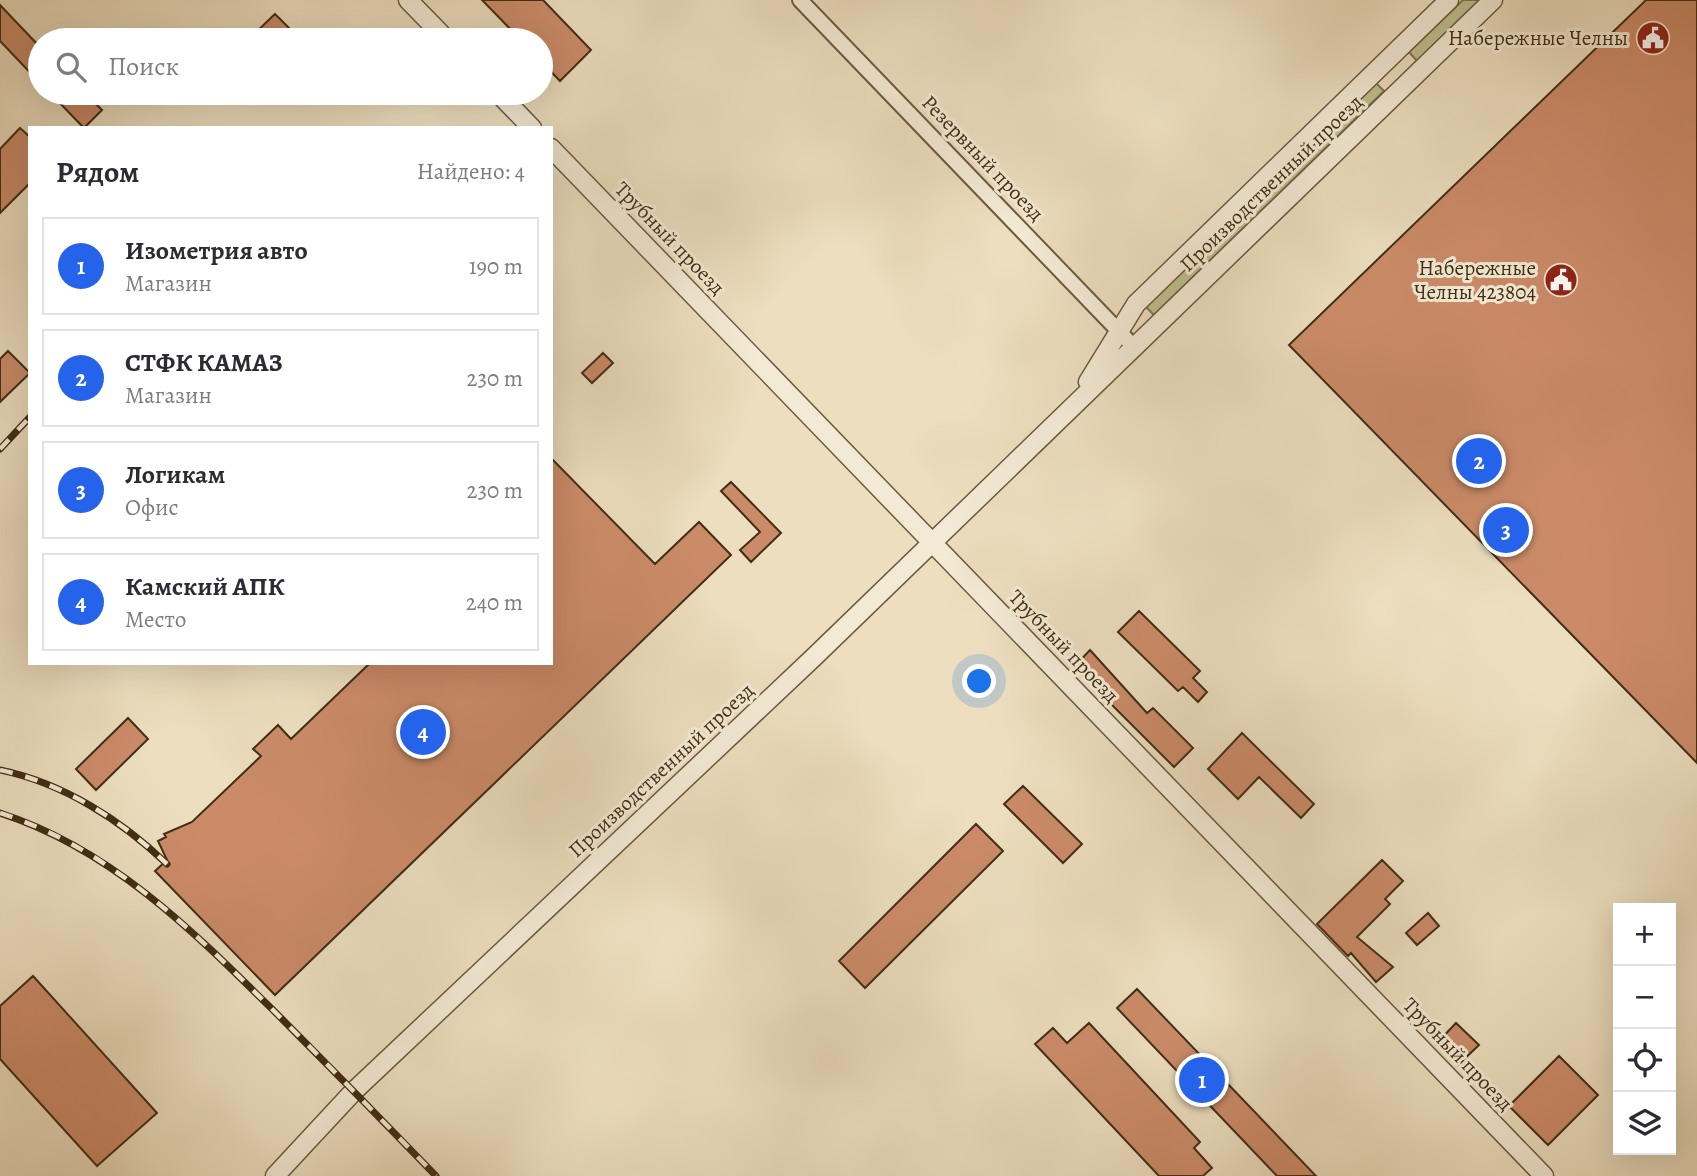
<!DOCTYPE html>
<html lang="ru">
<head>
<meta charset="utf-8">
<style>
  :root { --surface:#fff; --page:#f2f2f3; --text:#2b2b33; --muted:#7c7c81; --line:#e1e1e2; --accent:#2563eb }
  body { margin:0; font-family:Alegreya,serif; background:var(--page); color:var(--text) }
  .controls { position:absolute; right:21px; bottom:21px; display:grid; overflow:hidden; border-radius:0px; box-shadow:0 7px 28px #0002 }
  .controls button { width:63px; height:63px; display:grid; place-items:center; padding:0; border:0; border-bottom:2px solid var(--line); background:var(--surface); color:var(--text); font:35px sans-serif }
  .you { position:absolute; left:980px; top:682px; width:24px; height:24px; margin:-18px; border:5px solid #fff; border-radius:50%; background:#1a73e8; box-shadow:0 0 0 10px #1a73e833 }
  .badge { display:grid; place-items:center; width:46px; height:46px; border-radius:50%; background:var(--accent); color:#fff; font-size:23px; font-weight:700 }
  .pin { position:absolute; translate:-50% -50%; border:4px solid #fff; box-shadow:0 2px 7px #0006 }
  .list { margin:0; padding:0; list-style:none }
  h2 { display:flex; justify-content:space-between; align-items:center; height:91px; margin:0; padding:0 28px; font-size:30px }
  h2 small { font-size:23px; font-weight:400; color:var(--muted) }
  .list li { display:grid; grid-template-columns:46px 1fr auto; gap:21px; align-items:center; box-sizing:border-box; height:98px; margin:0 14px 14px; padding:0 14px; border:2px solid var(--line); border-radius:0px }
  .list b { display:block; font-size:26px; white-space:nowrap }
  .list p { margin:0; font-size:23px; white-space:nowrap; color:var(--muted) }
  .list em { font-size:23px; font-style:normal; color:var(--muted) }
  .icon { flex:none; width:38px; height:38px; fill:none; stroke:currentColor; stroke-width:2; stroke-linecap:round; stroke-linejoin:round }
  .map { position:relative; flex:none; width:1697px; height:1176px; overflow:hidden }
  .search { position:absolute; background:var(--surface); box-shadow:0 7px 28px #0002; left:28px; top:28px; width:525px; height:77px; display:flex; align-items:center; gap:18px; box-sizing:border-box; padding:0 24px; border-radius:38px; color:var(--muted); font-size:26px }
  .panel { position:absolute; background:var(--surface); box-shadow:0 7px 28px #0002; left:28px; top:126px; width:525px; height:539px; border-radius:0px }
  .map>svg:first-child { display:block }
</style>
</head>
<body>
<div class="map">
<svg width="1697" height="1176" viewBox="0 0 1697 1176">
  <rect width="100%" height="100%" fill="#ecdebf"/>
  <filter id="stains"><feTurbulence type="fractalNoise" baseFrequency=".00286" numOctaves="4"/><feColorMatrix values="0 0 0 0 .2 0 0 0 0 .09 0 0 0 0 .02 0 0 0 .5 -.17"/></filter>
  <radialGradient id="worn" r=".72"><stop offset=".6" stop-color="#630" stop-opacity="0"/><stop offset="1" stop-color="#630" stop-opacity=".3"/></radialGradient>
  <path fill="#bdc08e" stroke="#7f7750" stroke-width="2" d="M 1463,0 L 1481,0 L 1417,61 L 1409,52 Z
    M 1376,83 L 1384,91 L 1154,315 L 1146,307 Z"/>
  <path fill="#cb8b69" stroke="#412e13" stroke-width="2" d="M 482,0 L 543,0 L 591,50 L 560,81 L 541,61 L 541,40 L 521,40 Z
    M 1646,0 L 1697,0 L 1697,763 L 1289,345 Z
    M 0,5 L 40,47 L 40,83 L 0,41 Z
    M 275,14 L 301,40 L 248,40 Z
    M 50,93 L 85,93 L 102,110 L 84,128 Z
    M 20,128 L 30,137 L 30,183 L 0,213 L 0,149 Z
    M 8,351 L 30,373 L 0,402 L 0,359 Z
    M 603,353 L 613,363 L 592,383 L 582,373 Z
    M 551,458 L 655,564 L 699,522 L 731,555 L 275,995 L 155,871 L 167,860 L 158,841 L 166,837 L 164,834 L 192,822 L 261,756 L 253,749 L 278,725 L 291,739 L 370,663 L 551,663 Z
    M 731,482 L 781,533 L 751,562 L 740,550 L 760,532 L 721,491 Z
    M 1139,611 L 1200,671 L 1193,678 L 1207,692 L 1198,702 L 1183,687 L 1178,691 L 1118,632 Z
    M 1090,650 L 1147,713 L 1153,708 L 1193,748 L 1174,767 L 1074,667 Z
    M 128,718 L 148,739 L 96,790 L 76,769 Z
    M 1242,733 L 1314,804 L 1301,818 L 1259,777 L 1238,799 L 1208,769 Z
    M 1023,786 L 1082,844 L 1063,863 L 1004,804 Z
    M 976,824 L 1003,851 L 865,988 L 839,961 Z
    M 1382,860 L 1403,881 L 1385,899 L 1390,904 L 1357,937 L 1393,967 L 1376,982 L 1351,953 L 1348,956 L 1317,924 Z
    M 1428,913 L 1439,926 L 1417,945 L 1406,933 Z
    M 33,976 L 157,1113 L 97,1166 L 0,1059 L 0,1006 Z
    M 1137,989 L 1316,1176 L 1277,1176 L 1117,1008 Z
    M 1089,1023 L 1200,1142 L 1194,1148 L 1212,1168 L 1203,1176 L 1159,1176 L 1035,1044 L 1053,1028 L 1067,1043 Z
    M 1456,1023 L 1479,1045 L 1458,1065 L 1436,1044 Z
    M 1559,1056 L 1598,1095 L 1548,1145 L 1509,1106 Z"/>
  <g fill="none" stroke-linecap="round" stroke-linejoin="round">
    <defs>
      <path id="minor" d="M 800,0 L 1134,347"/>
      <path id="tertiary" d="M 408,0 L 447,40
        M 498,93 L 532,128
        M 551,148 L 1544,1176
        M 1088,382 L 1136,304 L 1449,0
        M 275,1176 L 354,1091 L 813,658 L 1493,0"/>
    </defs>
    <use href="#minor" stroke="#6c5a3e" stroke-width="18"/>
    <use href="#tertiary" stroke="#6c5a3e" stroke-width="21"/>
    <use href="#minor" stroke="#f3ead5" stroke-width="14"/>
    <use href="#tertiary" stroke="#f3ead5" stroke-width="18"/>
    <defs>
      <path id="rail" d="M 0,449 L 30,417
        M 0,770 C 63,783 121,820 167,864
        M 0,813 C 112,849 194,932 276,1013 C 330,1067 383,1121 436,1176"/>
    </defs>
    <use href="#rail" stroke="#412e13" stroke-width="7"/>
    <use href="#rail" stroke="#f3ead5" stroke-width="4.5" stroke-dasharray="13" stroke-linecap="butt"/>
  </g>
  <defs>
    <symbol id="civic-disc" viewBox="-11 -11 22 22"><circle r="9.5" fill="#8f2418" stroke="#f3ead5"/><path d="M-.6-6.5H3V-4.5H.6V-3L4-1V1h2V6H-6V1h2V-1L-.6-3ZM-1.2 2.5V6h2.4V2.5Z" fill="#fff"/></symbol>
  </defs>
  <g fill-rule="evenodd">
    <use href="#civic-disc" x="1634" y="19" width="38" height="38"/>
    <use href="#civic-disc" x="1542" y="261" width="38" height="38"/>
  </g>
  <g text-anchor="middle" stroke-width="6" stroke-linejoin="round" paint-order="stroke">
    <g font-size="21" fill="#412e13" stroke="#f3ead5" text-anchor="end">
      <text x="1628" y="45">Набережные Челны</text>
      <text x="1536" y="275">Набережные<tspan x="1536" dy="24">Челны 423804</tspan></text>
    </g>
    <g font-size="21" fill="#412e13" stroke="#f3ead5">
      <text transform="translate(983 158) rotate(46)" y="7">Резервный проезд</text>
      <text transform="translate(1271 183) rotate(-44)" y="7">Производственный проезд</text>
      <text transform="translate(670 238) rotate(46)" y="7">Трубный проезд</text>
      <text transform="translate(1064 646) rotate(46)" y="7">Трубный проезд</text>
      <text transform="translate(661 770) rotate(-43)" y="7">Производственный проезд</text>
      <text transform="translate(1458 1054) rotate(46)" y="7">Трубный проезд</text>
    </g>
  </g>
  <rect width="100%" height="100%" filter="url(#stains)"/>
  <rect width="100%" height="100%" fill="url(#worn)"/>
</svg>
<div class="controls">
<button>+</button>
<button>−</button>
<button><svg class="icon" aria-label="locate" viewBox="0 0 24 24"><circle cx="12" cy="12" r="6"/><path d="M12 2v4M12 18v4M2 12h4M18 12h4"/></svg></button>
<button><svg class="icon" aria-label="layers" viewBox="0 0 24 24"><path d="M12 4l9 5-9 5-9-5zM3 14l9 5 9-5"/></svg></button>
</div>
<div class="you"></div>
<div class="pin badge" style="left:1202px;top:1080px">1</div>
<div class="pin badge" style="left:1479px;top:461px">2</div>
<div class="pin badge" style="left:1506px;top:530px">3</div>
<div class="pin badge" style="left:423px;top:732px">4</div>
<div class="search"><svg class="icon" aria-label="search" viewBox="0 0 24 24"><circle cx="10" cy="10" r="6"/><path d="M15 15l6 6"/></svg>Поиск</div>
<section class="panel">
<h2>Рядом<small>Найдено: 4</small></h2>
<ul class="list">
<li><span class="badge">1</span><div><b>Изометрия авто</b><p>Магазин</p></div><em>190 m</em></li>
<li><span class="badge">2</span><div><b>СТФК КАМАЗ</b><p>Магазин</p></div><em>230 m</em></li>
<li><span class="badge">3</span><div><b>Логикам</b><p>Офис</p></div><em>230 m</em></li>
<li><span class="badge">4</span><div><b>Камский АПК</b><p>Место</p></div><em>240 m</em></li>
</ul>
</section>
</div>
</body>
</html>
